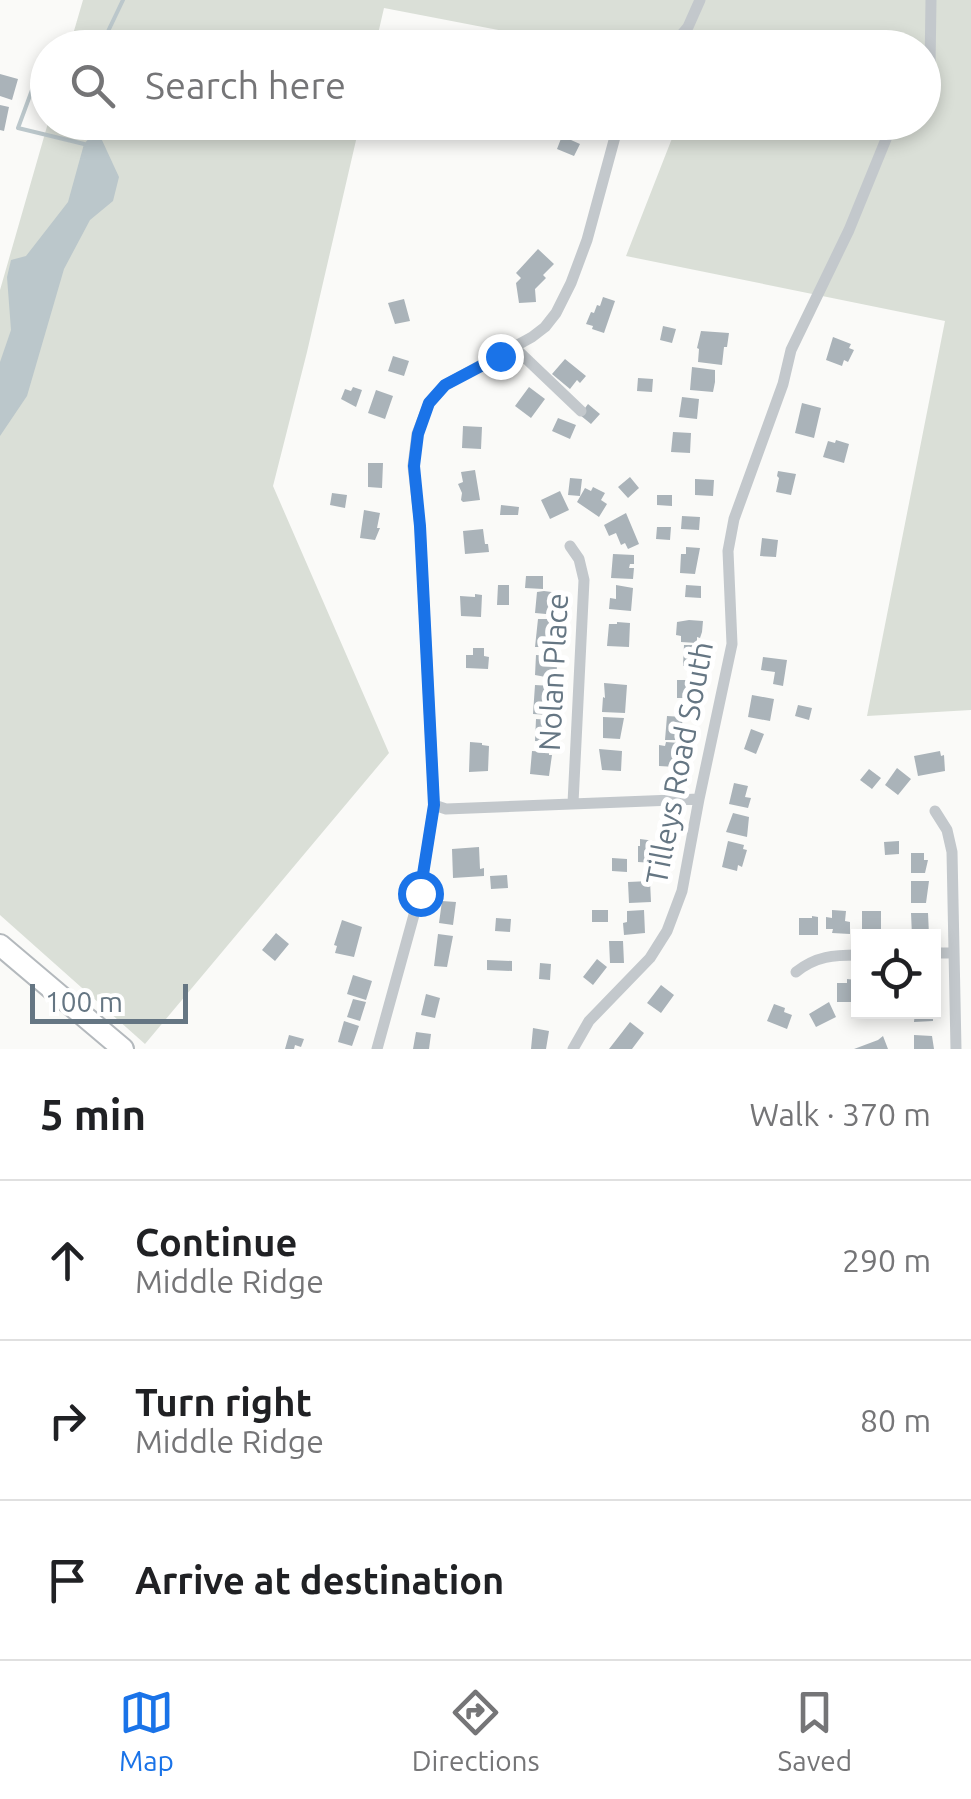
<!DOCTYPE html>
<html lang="en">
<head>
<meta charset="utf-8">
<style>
  :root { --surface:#fff; --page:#f6f6f6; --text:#202124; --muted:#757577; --line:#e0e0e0; --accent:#1a73e8 }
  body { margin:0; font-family:Ubuntu,sans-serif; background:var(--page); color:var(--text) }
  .controls { position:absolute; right:30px; bottom:30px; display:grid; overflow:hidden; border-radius:0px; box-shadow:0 5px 15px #0003 }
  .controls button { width:90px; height:90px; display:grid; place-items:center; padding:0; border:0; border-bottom:2px solid var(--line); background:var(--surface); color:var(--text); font:50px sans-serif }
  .scale { position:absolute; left:30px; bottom:25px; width:158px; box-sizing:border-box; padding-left:10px; border:5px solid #657683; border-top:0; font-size:28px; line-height:35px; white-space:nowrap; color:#657683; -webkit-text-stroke:8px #fff; paint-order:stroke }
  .stop { position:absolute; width:30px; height:30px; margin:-22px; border:8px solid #1a73e8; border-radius:50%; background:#fff }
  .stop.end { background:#1a73e8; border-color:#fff; box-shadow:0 2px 10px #0008 }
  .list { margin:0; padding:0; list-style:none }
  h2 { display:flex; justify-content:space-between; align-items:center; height:130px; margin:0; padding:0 40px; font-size:42px }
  h2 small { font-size:32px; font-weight:400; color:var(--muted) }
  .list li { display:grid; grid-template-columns:65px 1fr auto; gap:30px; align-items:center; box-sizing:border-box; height:160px; padding:0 40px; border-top:2px solid var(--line) }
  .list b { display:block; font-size:38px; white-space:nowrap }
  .list p { margin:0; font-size:32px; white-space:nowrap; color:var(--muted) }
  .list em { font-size:32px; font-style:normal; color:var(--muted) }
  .icon { flex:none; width:55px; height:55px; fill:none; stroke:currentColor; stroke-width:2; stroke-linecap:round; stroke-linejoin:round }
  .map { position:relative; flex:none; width:971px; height:1049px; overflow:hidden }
  .search { position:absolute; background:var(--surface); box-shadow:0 5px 15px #0003; left:30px; right:30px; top:30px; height:110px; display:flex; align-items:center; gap:25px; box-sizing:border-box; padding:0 35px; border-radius:55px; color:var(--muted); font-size:38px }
  .sheet { height:610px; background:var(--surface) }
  nav { display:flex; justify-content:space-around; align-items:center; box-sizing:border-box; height:140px; border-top:2px solid var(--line); background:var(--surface); font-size:28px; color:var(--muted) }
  nav a { display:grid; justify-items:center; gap:5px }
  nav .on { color:var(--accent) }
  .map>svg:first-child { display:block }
</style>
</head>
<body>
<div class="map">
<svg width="971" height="1049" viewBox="0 0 971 1049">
  <rect width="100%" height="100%" fill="#fafaf8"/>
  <path fill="#dadfd7" d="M 83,0 L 971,0 L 971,710 L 867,716 L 945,321 L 626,256 L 678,123 L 924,122 L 924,48 L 587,47 L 384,8 L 375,47 L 69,48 Z
    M 48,123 L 360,123 L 307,352 L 273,486 L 389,753 L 145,1044 L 0,915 L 0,290 Z"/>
  <path fill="#bbc7cb" d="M 93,134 L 101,138 L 119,177 L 113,201 L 90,220 L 64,269 L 27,396 L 0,436 L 0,362 L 11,330 L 7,277 L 11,260 L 26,256 L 68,202 L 84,144 Z"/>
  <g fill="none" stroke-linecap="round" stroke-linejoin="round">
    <path stroke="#bbc7cb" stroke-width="4" d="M 101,46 L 123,0
      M 32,90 L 18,128 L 84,144"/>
  </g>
  <path fill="#aab3b9" d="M 0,74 L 18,79 L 12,100 L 0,96 Z
    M 0,105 L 9,107 L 4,131 L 0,130 Z
    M 562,136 L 580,144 L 574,156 L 557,149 Z
    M 538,249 L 554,264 L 543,275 L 546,278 L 535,289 L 536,302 L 519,303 L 516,283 L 521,278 L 516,273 Z
    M 603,297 L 615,301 L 604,333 L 592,329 L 593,326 L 586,324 L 591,312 L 594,313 L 597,305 L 600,306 Z
    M 404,299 L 410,321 L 395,324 L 388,303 Z
    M 663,326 L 676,329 L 672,343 L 660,340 Z
    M 701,331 L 729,333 L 727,347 L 724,347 L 722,365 L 698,362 L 699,349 L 697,348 Z
    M 833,337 L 851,344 L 849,348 L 854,350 L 848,362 L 844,360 L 842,366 L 826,360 Z
    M 393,356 L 409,361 L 404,376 L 388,371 Z
    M 565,359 L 586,376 L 580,383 L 577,380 L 570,389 L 552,374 Z
    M 692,367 L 715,370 L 715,382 L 713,392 L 690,390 Z
    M 638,378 L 653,379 L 652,392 L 637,391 Z
    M 353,387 L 362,390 L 356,407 L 341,399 L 345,389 L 351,391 Z
    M 529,387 L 545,399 L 531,418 L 515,406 Z
    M 376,390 L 393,396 L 385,419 L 368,413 Z
    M 682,397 L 699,399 L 697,419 L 679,417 Z
    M 802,403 L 821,408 L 814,438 L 795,433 Z
    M 588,404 L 600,414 L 591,424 L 580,415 Z
    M 558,418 L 576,425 L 570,439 L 552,431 Z
    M 463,426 L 482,427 L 481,449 L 462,448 Z
    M 673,432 L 691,433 L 690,453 L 671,452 Z
    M 836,440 L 849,444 L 844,463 L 823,457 L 828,441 L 835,443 Z
    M 368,463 L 383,463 L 382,488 L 368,487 Z
    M 475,470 L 480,500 L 463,502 L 461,500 L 462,493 L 458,484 L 463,482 L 461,472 Z
    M 778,471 L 796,474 L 791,495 L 776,492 L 779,478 L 777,476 Z
    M 630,477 L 639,488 L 628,498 L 618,487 Z
    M 570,478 L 582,479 L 580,496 L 568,495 Z
    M 695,479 L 714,480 L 713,496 L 695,495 Z
    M 593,487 L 605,493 L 601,500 L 607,504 L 599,517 L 577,502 L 585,488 L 591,491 Z
    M 560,491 L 569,510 L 550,519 L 541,500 Z
    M 332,493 L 347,495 L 345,508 L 330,505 Z
    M 657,495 L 672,495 L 672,506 L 657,505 Z
    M 501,505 L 519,507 L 518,515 L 500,515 Z
    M 364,510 L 380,513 L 377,528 L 380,528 L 375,540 L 360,538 Z
    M 626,513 L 639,544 L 628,549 L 625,543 L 621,545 L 616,533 L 609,536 L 604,525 Z
    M 682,516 L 700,517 L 699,530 L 681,529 Z
    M 657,527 L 671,527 L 670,540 L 656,539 Z
    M 483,529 L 485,544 L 488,544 L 489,552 L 465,554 L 463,531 Z
    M 762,538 L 778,540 L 776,557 L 760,556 Z
    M 686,547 L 700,548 L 695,574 L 680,573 L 681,554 L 686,554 Z
    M 613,554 L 634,555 L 634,564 L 630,564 L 629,568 L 634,568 L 633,579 L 611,578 Z
    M 526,576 L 543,576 L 543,589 L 525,588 Z
    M 498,585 L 509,585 L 509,605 L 497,605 Z
    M 616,585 L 633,588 L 631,611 L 609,609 L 610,598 L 616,599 Z
    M 686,585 L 701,586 L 701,598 L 685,597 Z
    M 544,591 L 559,593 L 557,615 L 535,613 L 537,592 Z
    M 475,594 L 482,595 L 481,617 L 461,616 L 460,596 L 475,597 Z
    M 538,619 L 557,619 L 556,632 L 559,635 L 557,641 L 546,641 L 546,647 L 535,647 Z
    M 689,620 L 703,621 L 702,632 L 700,638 L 697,637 L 697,643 L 681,642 L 681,636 L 676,635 L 677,622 Z
    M 617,622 L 630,623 L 629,647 L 607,646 L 609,624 L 617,624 Z
    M 684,645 L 699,645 L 698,667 L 683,666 Z
    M 473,648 L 484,648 L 484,656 L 489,657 L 488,669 L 466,668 L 466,655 L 473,655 Z
    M 536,655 L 552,656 L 552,659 L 555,659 L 554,666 L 557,666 L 556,679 L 535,675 Z
    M 763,657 L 787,660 L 783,686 L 773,684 L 775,672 L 761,670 Z
    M 677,680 L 693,680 L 692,698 L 677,698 Z
    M 604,683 L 627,685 L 625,713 L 602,712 L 603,697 L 605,698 Z
    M 535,685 L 552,686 L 550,715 L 533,714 Z
    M 752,695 L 774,699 L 770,721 L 748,717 Z
    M 798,705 L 812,708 L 809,720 L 795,716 Z
    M 667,716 L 683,717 L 680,740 L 665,740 Z
    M 603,717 L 624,718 L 620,739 L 603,738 Z
    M 536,719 L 551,720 L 550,742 L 535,741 Z
    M 751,729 L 764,734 L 756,754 L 744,749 Z
    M 470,742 L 482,743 L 482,745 L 489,746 L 488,771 L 469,772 Z
    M 666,742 L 679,743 L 676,767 L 659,766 L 659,745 L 665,746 Z
    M 599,749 L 622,751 L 621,771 L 602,770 Z
    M 532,751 L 549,752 L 549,755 L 552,755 L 549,776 L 530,774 Z
    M 940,751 L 941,756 L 944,755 L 945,771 L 918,776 L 914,756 Z
    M 897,768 L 911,779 L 898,795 L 885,785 Z
    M 869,769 L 881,778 L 872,789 L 860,780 Z
    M 734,783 L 748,786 L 745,797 L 751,798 L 748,808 L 729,804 Z
    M 733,813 L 749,817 L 747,837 L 726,832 Z
    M 640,839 L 655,841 L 653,863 L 638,862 L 638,846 L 640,846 Z
    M 728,841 L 744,845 L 743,849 L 747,850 L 742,867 L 738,865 L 737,871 L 722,867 Z
    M 899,841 L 899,854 L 885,855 L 884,842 Z
    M 479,847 L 480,869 L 484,868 L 484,876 L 453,878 L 452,849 Z
    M 911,853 L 924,853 L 924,860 L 928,860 L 925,873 L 911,873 Z
    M 612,858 L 627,859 L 627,872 L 612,871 Z
    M 507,875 L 508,888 L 491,889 L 490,876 Z
    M 650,881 L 651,902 L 629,903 L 628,882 Z
    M 911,881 L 929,881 L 926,903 L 911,903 Z
    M 442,901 L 456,902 L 453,925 L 439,923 Z
    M 592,910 L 608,910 L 608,922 L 592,922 Z
    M 644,910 L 645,933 L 624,935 L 623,923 L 627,922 L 627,911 Z
    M 832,910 L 846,911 L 845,921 L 850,922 L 850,934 L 832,933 L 833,929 L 826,929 L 826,917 L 832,918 Z
    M 862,911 L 881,911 L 881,933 L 862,931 Z
    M 911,913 L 928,913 L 929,935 L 912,936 Z
    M 812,916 L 818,917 L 818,935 L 799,935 L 799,918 L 812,918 Z
    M 496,918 L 511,919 L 510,932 L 495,931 Z
    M 342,920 L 362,927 L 354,957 L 335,953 L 337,946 L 334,945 Z
    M 276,933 L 289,944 L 275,961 L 262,950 Z
    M 438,934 L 453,936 L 447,967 L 434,966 Z
    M 609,941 L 623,941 L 624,963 L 610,963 Z
    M 597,959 L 607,967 L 593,985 L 583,977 Z
    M 487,960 L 512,961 L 512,971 L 487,970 Z
    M 540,963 L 551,964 L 550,980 L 539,979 Z
    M 353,975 L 372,981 L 366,1000 L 347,994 Z
    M 847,979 L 856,980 L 856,1002 L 837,1002 L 837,983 L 847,983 Z
    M 661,985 L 674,995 L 661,1013 L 647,1003 Z
    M 426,994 L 440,998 L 435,1018 L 421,1015 Z
    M 353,999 L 366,1002 L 360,1021 L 347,1017 Z
    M 829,1002 L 836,1017 L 816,1027 L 809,1014 Z
    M 774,1004 L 785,1008 L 784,1012 L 792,1015 L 787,1029 L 767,1021 Z
    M 915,1012 L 933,1012 L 933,1021 L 914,1022 Z
    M 344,1021 L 359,1026 L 352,1046 L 338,1042 Z
    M 630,1022 L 644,1033 L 632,1049 L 609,1049 Z
    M 533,1028 L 549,1031 L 546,1049 L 531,1049 Z
    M 416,1032 L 431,1034 L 429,1049 L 413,1049 Z
    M 289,1035 L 304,1039 L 301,1047 L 295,1045 L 294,1049 L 285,1049 Z
    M 914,1035 L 932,1036 L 934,1049 L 914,1049 Z
    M 883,1036 L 888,1049 L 854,1049 L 878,1040 Z"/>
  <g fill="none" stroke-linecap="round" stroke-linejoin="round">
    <defs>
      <path id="motorway" d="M 0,945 L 123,1049"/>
    </defs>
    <use href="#motorway" stroke="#b4b9bd" stroke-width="24"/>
    <path stroke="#c3c8cc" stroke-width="11" d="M 670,48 L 688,27 L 700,0
      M 924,84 L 930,68 L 931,0
      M 515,348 L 581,411
      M 570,546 L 579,559 L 584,580 L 573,803
      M 434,805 L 446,809 L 699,799
      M 935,811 L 947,830 L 952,852 L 956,1049
      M 934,953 L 954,953
      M 796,972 C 816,956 834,955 858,955
      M 377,1049 L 420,893 L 434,805 L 420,526 L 413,466 L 417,434 L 429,403 L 445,385 L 532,337 L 545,327 L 556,313 L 571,283 L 587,240 L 619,122
      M 573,1049 L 589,1021 L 650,958 L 667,931 L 682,891 L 699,799 L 732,644 L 728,551 L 734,519 L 783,384 L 791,350 L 849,230 L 893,122"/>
    <use href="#motorway" stroke="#fff" stroke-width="20"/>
  </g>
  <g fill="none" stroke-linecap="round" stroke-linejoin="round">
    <path stroke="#1a73e8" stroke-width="12" d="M 420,893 L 434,805 L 420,526 L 414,466 L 418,434 L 429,403 L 445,385 L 500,356"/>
  </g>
  <g text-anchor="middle" stroke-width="10" stroke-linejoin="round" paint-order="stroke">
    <g font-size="30" fill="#657683" stroke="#fff">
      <text transform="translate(554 672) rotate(-87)" y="10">Nolan Place</text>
      <text transform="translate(680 763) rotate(-79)" y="10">Tilleys Road South</text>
    </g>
  </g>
</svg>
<div class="controls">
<button><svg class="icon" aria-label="locate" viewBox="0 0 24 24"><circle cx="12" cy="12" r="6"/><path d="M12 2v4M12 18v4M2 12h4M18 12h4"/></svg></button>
</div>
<div class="scale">100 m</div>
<div class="stop" style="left:420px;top:893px"></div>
<div class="stop end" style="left:500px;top:356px"></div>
<div class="search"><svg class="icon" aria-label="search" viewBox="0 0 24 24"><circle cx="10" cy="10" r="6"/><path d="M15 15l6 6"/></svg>Search here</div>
</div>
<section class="sheet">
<h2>5 min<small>Walk · 370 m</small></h2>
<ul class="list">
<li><svg class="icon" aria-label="ahead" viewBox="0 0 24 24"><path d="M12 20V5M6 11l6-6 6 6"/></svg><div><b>Continue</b><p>Middle Ridge</p></div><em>290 m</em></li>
<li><svg class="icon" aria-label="right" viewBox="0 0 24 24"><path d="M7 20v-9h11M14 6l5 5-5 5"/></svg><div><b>Turn right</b><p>Middle Ridge</p></div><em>80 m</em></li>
<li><svg class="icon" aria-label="arrive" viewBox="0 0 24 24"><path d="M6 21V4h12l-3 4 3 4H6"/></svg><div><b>Arrive at destination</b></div></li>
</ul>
</section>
<nav>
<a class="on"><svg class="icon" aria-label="map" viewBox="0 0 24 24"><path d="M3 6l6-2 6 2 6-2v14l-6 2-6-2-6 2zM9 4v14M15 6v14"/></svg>Map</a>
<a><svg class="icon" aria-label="directions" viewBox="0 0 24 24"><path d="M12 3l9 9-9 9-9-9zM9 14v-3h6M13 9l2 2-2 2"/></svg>Directions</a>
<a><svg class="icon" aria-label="saved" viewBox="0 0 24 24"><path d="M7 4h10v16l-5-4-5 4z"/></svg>Saved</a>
</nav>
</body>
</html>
